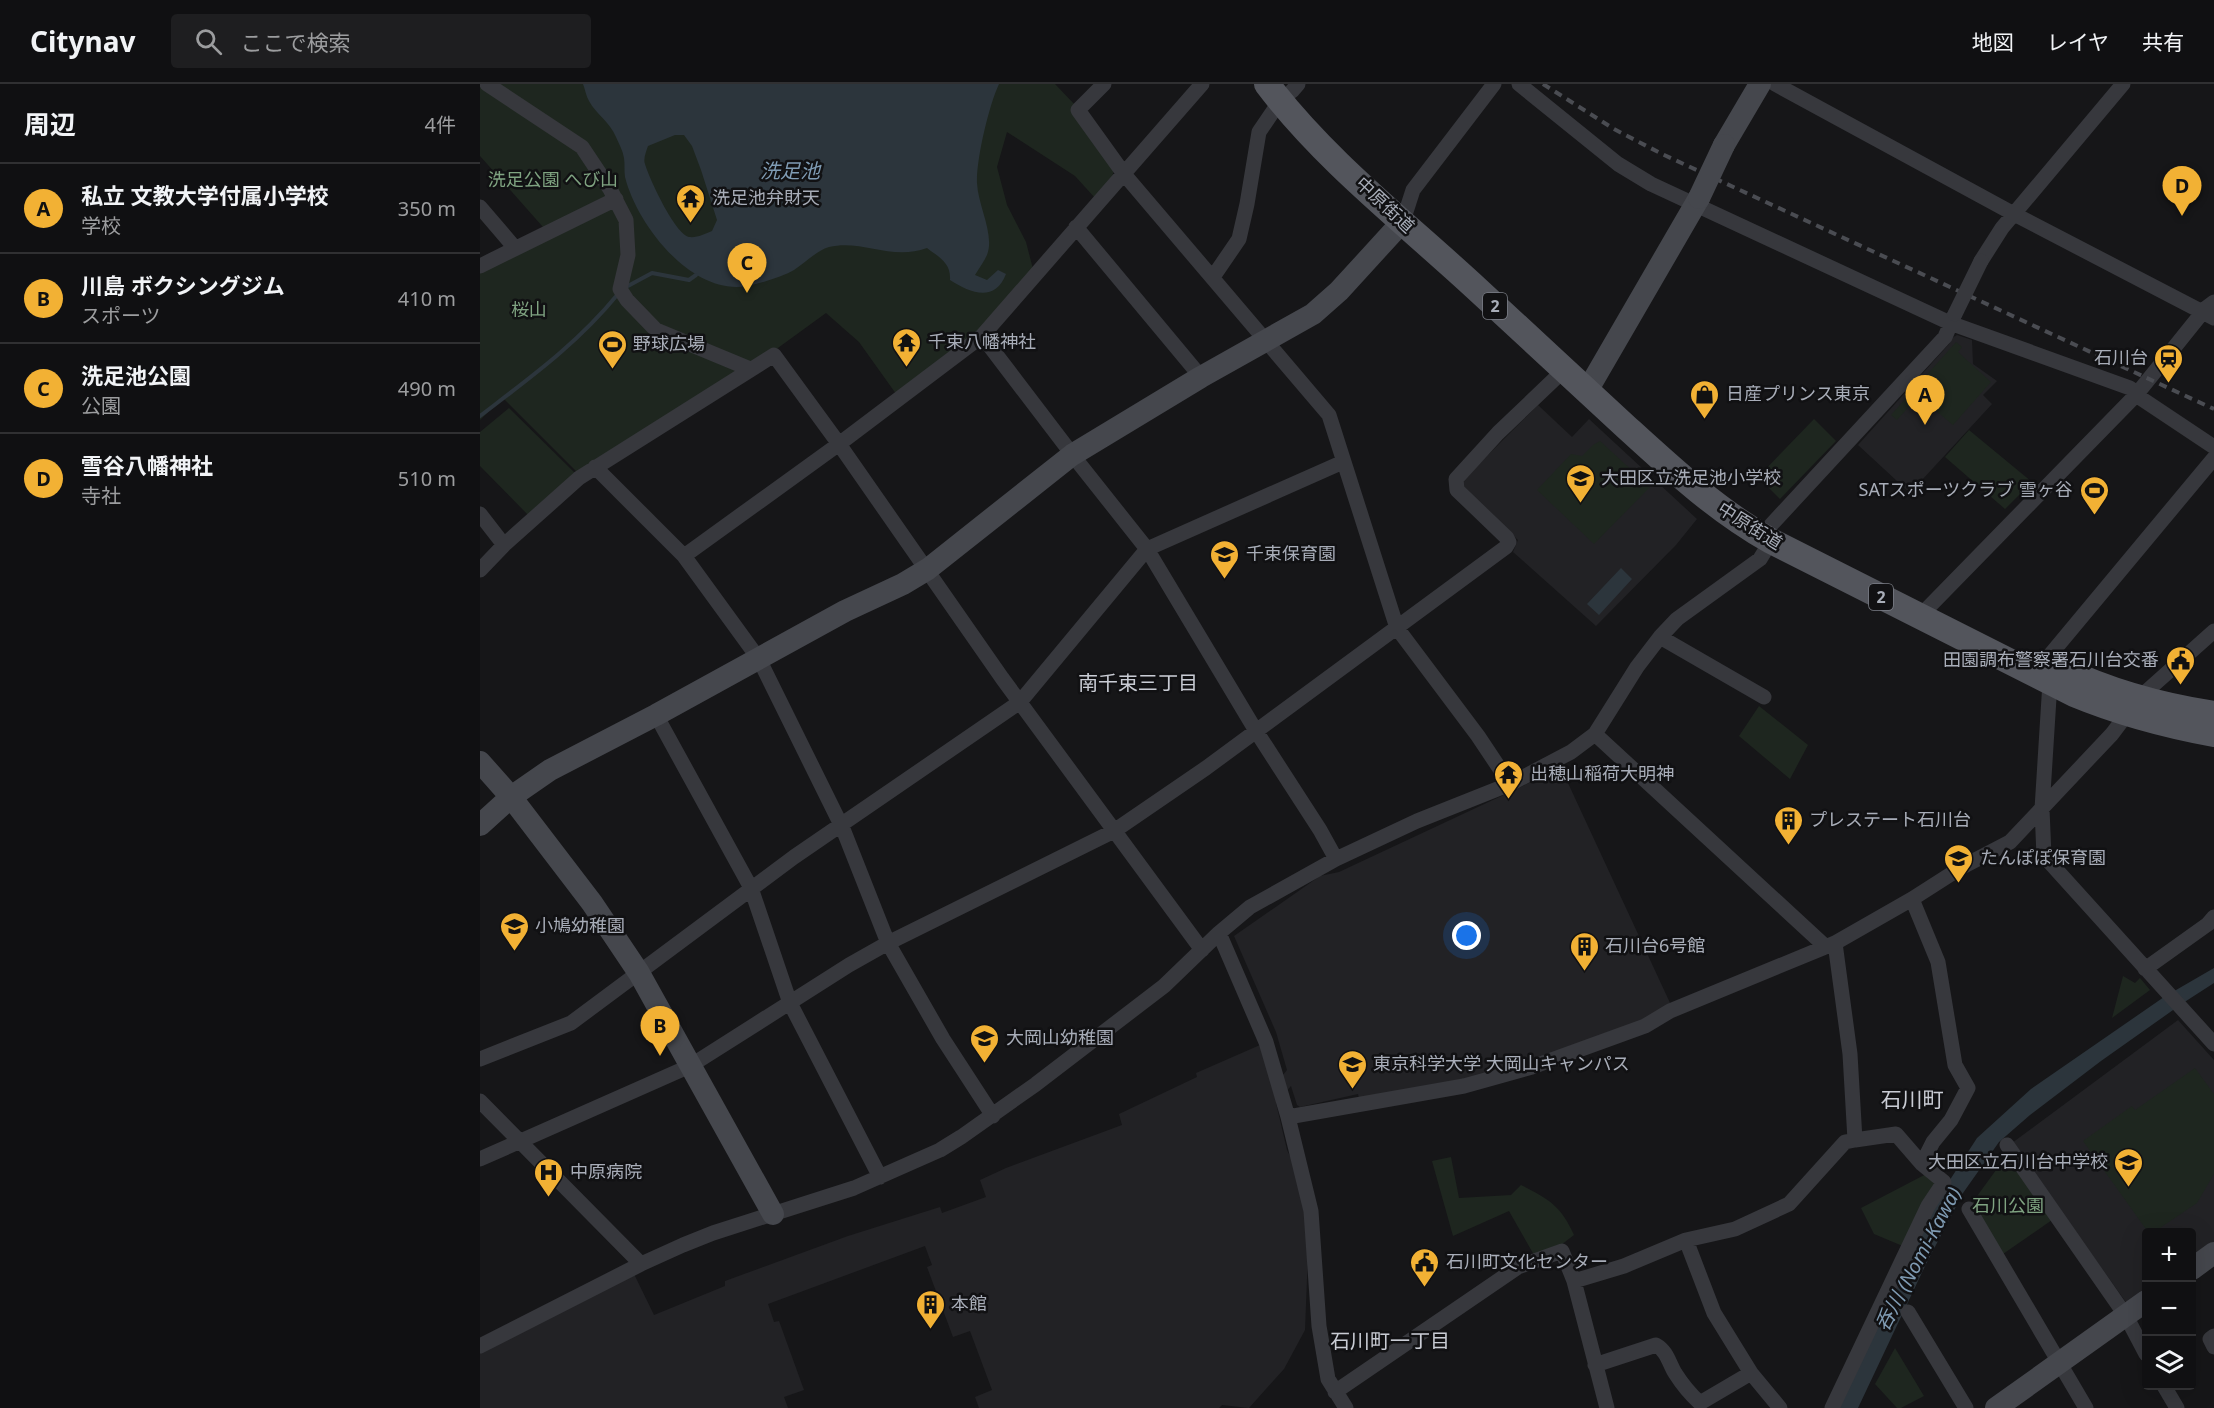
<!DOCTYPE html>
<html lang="ja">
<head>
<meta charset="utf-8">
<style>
  :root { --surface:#101012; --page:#1e1e20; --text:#f1f3f6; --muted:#9c9d9f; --line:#303032; --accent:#f2b134 }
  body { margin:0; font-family:"Noto Sans","Noto Sans JP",sans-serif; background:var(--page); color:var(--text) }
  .controls { position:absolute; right:18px; bottom:18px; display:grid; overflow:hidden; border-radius:6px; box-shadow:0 6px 24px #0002 }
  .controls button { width:54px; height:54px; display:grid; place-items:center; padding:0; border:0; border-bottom:2px solid var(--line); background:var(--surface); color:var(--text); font:30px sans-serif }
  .you { position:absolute; left:987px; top:852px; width:21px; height:21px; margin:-15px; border:4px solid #fff; border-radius:50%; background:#1a73e8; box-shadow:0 0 0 9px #1a73e833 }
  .badge { display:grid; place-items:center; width:39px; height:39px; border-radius:50%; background:var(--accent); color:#111; font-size:20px; font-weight:700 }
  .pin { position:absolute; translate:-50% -50px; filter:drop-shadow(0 2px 3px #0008) }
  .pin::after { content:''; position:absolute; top:32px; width:21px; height:18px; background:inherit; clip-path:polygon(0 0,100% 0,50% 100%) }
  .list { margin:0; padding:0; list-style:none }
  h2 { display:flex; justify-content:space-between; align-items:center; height:78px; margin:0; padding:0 24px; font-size:26px }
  h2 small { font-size:20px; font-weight:400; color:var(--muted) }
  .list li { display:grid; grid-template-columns:39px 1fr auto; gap:18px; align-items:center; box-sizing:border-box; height:90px; padding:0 24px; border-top:2px solid var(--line) }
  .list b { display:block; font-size:22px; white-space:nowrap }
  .list p { margin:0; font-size:20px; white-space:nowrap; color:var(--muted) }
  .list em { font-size:20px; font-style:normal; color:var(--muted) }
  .icon { flex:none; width:33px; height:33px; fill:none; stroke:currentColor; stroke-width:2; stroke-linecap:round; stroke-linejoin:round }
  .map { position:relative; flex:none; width:1734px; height:1324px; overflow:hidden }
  header { display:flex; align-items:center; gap:36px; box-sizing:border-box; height:84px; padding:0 30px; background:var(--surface); border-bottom:2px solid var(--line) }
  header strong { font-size:28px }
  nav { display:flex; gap:33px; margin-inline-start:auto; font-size:21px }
  .search { width:420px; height:54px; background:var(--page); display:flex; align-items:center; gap:15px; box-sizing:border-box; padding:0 21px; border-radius:6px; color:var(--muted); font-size:22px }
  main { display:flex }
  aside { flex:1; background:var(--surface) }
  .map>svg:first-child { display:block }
</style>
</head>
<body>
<header>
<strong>Citynav</strong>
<div class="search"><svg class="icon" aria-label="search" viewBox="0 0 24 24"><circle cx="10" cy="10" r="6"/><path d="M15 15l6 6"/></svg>ここで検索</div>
<nav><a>地図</a><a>レイヤ</a><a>共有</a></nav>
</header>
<main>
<aside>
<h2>周辺<small>4件</small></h2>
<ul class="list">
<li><span class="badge">A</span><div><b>私立 文教大学付属小学校</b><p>学校</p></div><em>350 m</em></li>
<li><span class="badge">B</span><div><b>川島 ボクシングジム</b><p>スポーツ</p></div><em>410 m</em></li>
<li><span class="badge">C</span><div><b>洗足池公園</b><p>公園</p></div><em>490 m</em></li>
<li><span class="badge">D</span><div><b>雪谷八幡神社</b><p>寺社</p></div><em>510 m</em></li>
</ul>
</aside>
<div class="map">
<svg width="1734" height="1324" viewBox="0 0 1734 1324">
  <rect width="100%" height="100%" fill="#161618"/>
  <path fill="#222225" d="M 1477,251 L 1492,256 L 1493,280 L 1517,297 L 1503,311 L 1512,320 L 1430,409 L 1378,361 L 1469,260 L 1472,254 Z
    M 1058,321 L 1092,353 L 1109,335 L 1217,435 L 1196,461 L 1116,542 L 1033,468 L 1038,456 L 983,404 L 982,397 Z
    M 1081,684 L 1191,921 L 1163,937 L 1046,979 L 983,996 L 879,1014 L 878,1010 L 820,1023 L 817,1021 L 811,1002 L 796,1019 L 807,1066 L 815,1082 L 824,1120 L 828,1169 L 825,1246 L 804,1285 L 769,1324 L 742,1321 L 739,1324 L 499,1324 L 495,1313 L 512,1306 L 490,1247 L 473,1253 L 447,1183 L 452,1181 L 445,1162 L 288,1220 L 294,1238 L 299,1237 L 324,1306 L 304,1313 L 308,1324 L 0,1324 L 0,1268 L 154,1190 L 174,1231 L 245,1202 L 245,1197 L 368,1152 L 460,1123 L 462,1129 L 506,1113 L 500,1096 L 526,1084 L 642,1041 L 639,1030 L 717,993 L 716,989 L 780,961 L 793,1003 L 807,986 L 796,948 L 754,852 L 840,792 L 859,788 Z
    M 1698,936 L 1734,976 L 1734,1158 L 1712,1174 L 1712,1148 L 1666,1148 L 1666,1207 L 1648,1221 L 1532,1059 Z"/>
  <path fill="#1e261f" d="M 0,0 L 575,0 L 596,22 L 634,85 L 632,94 L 615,114 L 595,92 L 527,48 L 517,83 L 527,121 L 546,158 L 553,185 L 491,257 L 419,314 L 379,258 L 346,229 L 291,269 L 97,388 L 23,314 L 0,336 L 0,189 L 70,151 L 0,72 Z
    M 1476,258 L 1482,263 L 1478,268 L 1511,298 L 1473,341 L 1448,320 L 1443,325 L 1434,317 L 1417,336 L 1411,331 Z
    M 29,324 L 97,391 L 49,432 L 0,382 L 0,348 Z
    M 1334,335 L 1356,357 L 1300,415 L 1278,393 Z
    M 1489,346 L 1552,398 L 1525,425 L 1465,373 Z
    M 1120,357 L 1170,403 L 1114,460 L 1057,406 L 1091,370 L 1102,372 L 1113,361 Z
    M 1279,622 L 1328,661 L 1310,695 L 1259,652 Z
    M 1643,892 L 1655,899 L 1660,894 L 1670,906 L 1632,934 Z
    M 1715,984 L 1734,1010 L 1734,1090 L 1717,1119 L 1674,1148 L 1668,1148 L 1603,1057 L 1652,1022 L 1655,1026 Z
    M 1527,1071 L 1572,1136 L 1523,1170 L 1492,1119 Z
    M 971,1073 L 979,1114 L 1031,1111 L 1041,1101 C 1069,1115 1081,1122 1094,1151 L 1077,1164 L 1054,1171 L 1029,1127 L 973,1152 L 952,1077 Z
    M 1450,1088 L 1462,1099 L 1425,1163 L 1394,1150 L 1381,1124 Z
    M 1415,1264 L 1444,1312 L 1421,1324 L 1417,1324 L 1395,1300 Z"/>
  <path fill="#2c353c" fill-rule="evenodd" d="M 103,0 L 519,0 C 509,21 496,76 497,99 C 498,122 515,151 507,171 C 504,178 499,184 495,191 L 507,196 L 518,186 L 526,190 C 515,219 490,209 470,196 C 471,179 460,174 447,164 C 411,177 382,155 349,163 C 336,167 325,179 314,186 C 304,192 279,200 267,202 C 212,212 157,141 145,93 C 144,87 145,80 144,74 C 143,67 139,60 136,53 C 130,38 116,30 109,17 C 106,12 105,5 103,0 ZM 195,51 L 204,51 L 212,62 L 221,86 L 237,136 L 232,147 C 225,150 217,154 209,153 C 195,150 169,94 165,80 C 163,75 166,68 168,62 Z
    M 1141,484 L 1152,495 L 1119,531 L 1107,520 Z
    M 1734,884 L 1734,899 L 1703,919 L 1621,977 L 1550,1031 L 1519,1058 L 1483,1109 L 1446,1180 L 1378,1324 L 1358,1324 L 1453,1122 L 1497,1054 L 1551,1005 L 1684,913 Z"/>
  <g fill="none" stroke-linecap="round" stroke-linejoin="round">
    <path stroke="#2c353c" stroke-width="4" d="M 146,203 L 172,189 L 209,196 L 216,191
      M 0,332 C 51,293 97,260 138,210"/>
    <path stroke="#37383d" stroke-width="15" d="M 7,0 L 102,63 L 130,105 L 146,136 L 148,171 L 140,205 L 147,216 L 176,246 L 270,285
      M 624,0 L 598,26 L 644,90 L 849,331 L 917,544 L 998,652 L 1030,700
      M 1039,0 L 1138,80 L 1171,100 L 1470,239 L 1650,304 L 1656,311 L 1734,363
      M 1295,0 L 1534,130 L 1734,234
      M 812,7 L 818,0
      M 0,123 L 35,164
      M 923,137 L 933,106 L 1014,0
      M 596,143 L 721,293
      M 1501,177 L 1522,144 L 1643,0
      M 0,182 L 136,115
      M 733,193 L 759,155 L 767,120 L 779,48 L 800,17
      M 502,252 L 598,378 L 667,465 L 776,647 L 840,746 L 856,775
      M 115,383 L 204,472 L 279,575 L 363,745 L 408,859 L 463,955 L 513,1032
      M 0,430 L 24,461
      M 1291,441 L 1465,253 L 1474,232
      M 204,472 L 359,360 L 522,594 L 722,866
      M 0,486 L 24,461 L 99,394 L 294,271 L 359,360 L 502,252 L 722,0
      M 1440,532 L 1656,311 L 1726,224 L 1734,218
      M 1180,553 L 1284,613
      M 1565,577 L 1734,374
      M 1570,598 L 1562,725 L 1564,772 L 1734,960
      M 176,631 L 271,804 L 310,919 L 400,1093
      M 1115,650 L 1346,863
      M 1432,815 L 1458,878 L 1475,981 L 1488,1004 L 1471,1036 L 1453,1058 L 1442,1080
      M 739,849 L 786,958 L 808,1033 L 831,1127 L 839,1242 L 848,1295 L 866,1324
      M 1665,885 L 1728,840 L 1734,833
      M 0,975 L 91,939 L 314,773 L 540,618 L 667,465 L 863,378
      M 0,1017 L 161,1180
      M 808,1033 L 984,1002 L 1052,983 L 1165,942 L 1190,927 L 1355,859 L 1432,815 L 1482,783 L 1530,758 L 1632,650 L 1659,614 L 1734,547
      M 1527,1061 L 1646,1232 L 1666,1270
      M 0,1075 L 210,982 L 369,881 L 408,859 L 634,747 L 726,684 L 1026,463 L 1029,458 L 1027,454 L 977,406 L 976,395 L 1018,349 L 1084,286
      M 1489,1125 L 1606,1324
      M 1206,1156 L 1234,1229 L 1271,1289 L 1300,1324
      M 1094,1197 L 1144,1182 L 1206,1156 L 1255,1145 L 1309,1120 L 1365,1058 L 1375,1056 L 1370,970 L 1355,859
      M 1428,1228 L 1486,1324
      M 1734,1252 L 1730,1255 L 1734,1263
      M 0,1262 L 161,1180 L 203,1161 L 233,1149 L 374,1104 L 460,1066 L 481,1053 L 556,1000 L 684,902 L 739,849 L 770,823 L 856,775 L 937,737 L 1030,700 L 1091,668 L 1115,650 L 1157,583 L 1180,553 L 1197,535 L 1280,475 L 1291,457
      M 1115,1281 L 1176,1261 C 1187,1267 1189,1279 1195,1289 C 1202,1300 1210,1310 1220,1319 L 1271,1289
      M 1684,1302 L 1697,1324
      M 855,1308 L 1038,1183 L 1082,1167 L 1094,1197 L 1127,1324
      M 1352,1324 L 1448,1122 L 1464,1098 L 1442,1080 L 1416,1050 L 1375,1056"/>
    <path stroke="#45474d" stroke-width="22" d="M 1244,61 L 1280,0
      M 1107,307 L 1219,114
      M 0,678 L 31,713 L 112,819 L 159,889 L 293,1130
      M 0,741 L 31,713 L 70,686 L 176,631 L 365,527 L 423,500 L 448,485 L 592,371 L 721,293 L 833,230 L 859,207 L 923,137
      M 1712,1185 L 1734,1169
      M 1516,1324 L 1666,1217"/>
    <path stroke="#53555c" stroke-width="26" d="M 787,0 C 845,77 927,140 998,206 C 1047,251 1096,297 1145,342 C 1191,384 1236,426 1291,457 L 1594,610 C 1640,629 1685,641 1734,650
      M 1582,585 C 1630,608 1682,622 1734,630"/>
    <path stroke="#4a4c52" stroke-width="4" stroke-dasharray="8 6" stroke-linecap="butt" d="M 1063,0 L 1134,45 L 1182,70 L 1734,325"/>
    <path stroke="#37383d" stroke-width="15" d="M 1475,230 L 1501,177"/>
    <path stroke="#45474d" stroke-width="22" d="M 1219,114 L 1244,61"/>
  </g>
  <defs>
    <symbol id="temple-pin" viewBox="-11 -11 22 30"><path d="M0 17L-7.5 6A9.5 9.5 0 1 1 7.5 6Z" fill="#f2b134" stroke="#111113"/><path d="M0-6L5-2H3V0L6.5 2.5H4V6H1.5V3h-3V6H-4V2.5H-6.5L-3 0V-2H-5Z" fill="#111"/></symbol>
    <symbol id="stadium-pin" viewBox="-11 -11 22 30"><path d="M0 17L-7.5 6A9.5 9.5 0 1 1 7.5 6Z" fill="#f2b134" stroke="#111113"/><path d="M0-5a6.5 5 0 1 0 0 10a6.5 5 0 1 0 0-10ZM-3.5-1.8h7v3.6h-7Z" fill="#111"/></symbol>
    <symbol id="station-pin" viewBox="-11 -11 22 30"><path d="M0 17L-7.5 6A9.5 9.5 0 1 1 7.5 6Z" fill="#f2b134" stroke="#111113"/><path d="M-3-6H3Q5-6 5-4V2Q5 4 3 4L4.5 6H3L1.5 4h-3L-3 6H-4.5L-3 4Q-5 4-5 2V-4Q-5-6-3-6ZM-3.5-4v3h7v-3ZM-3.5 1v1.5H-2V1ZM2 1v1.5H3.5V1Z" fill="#111"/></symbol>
    <symbol id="shop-pin" viewBox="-11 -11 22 30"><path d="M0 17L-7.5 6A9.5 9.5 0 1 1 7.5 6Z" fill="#f2b134" stroke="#111113"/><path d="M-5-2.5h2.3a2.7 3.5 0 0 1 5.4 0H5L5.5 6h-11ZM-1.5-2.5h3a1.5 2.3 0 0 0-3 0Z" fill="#111"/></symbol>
    <symbol id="school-pin" viewBox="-11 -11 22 30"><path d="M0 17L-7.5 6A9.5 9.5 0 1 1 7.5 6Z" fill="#f2b134" stroke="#111113"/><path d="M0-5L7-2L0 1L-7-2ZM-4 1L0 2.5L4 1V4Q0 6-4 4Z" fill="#111"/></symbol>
    <symbol id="civic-pin" viewBox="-11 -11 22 30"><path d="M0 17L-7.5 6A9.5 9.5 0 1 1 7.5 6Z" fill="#f2b134" stroke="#111113"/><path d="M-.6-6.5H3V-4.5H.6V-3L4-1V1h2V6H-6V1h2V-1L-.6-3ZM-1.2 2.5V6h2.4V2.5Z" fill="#111"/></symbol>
    <symbol id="building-pin" viewBox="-11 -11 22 30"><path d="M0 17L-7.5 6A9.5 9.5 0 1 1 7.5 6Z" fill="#f2b134" stroke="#111113"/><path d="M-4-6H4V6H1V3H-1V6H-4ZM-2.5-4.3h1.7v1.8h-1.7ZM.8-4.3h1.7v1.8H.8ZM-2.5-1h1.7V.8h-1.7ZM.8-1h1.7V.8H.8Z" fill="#111"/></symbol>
    <symbol id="university-pin" viewBox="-11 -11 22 30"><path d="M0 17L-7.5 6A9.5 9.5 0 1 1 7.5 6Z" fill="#f2b134" stroke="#111113"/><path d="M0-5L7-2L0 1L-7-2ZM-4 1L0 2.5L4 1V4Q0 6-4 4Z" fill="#111"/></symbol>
    <symbol id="hospital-pin" viewBox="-11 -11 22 30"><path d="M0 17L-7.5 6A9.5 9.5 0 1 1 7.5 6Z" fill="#f2b134" stroke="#111113"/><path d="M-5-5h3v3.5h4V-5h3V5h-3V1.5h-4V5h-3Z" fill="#111"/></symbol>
  </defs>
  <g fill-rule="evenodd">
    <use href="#temple-pin" x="194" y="98" width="33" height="45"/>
    <use href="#temple-pin" x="410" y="242" width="33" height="45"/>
    <use href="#stadium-pin" x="116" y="244" width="33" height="45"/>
    <use href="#station-pin" x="1672" y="258" width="33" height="45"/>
    <use href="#shop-pin" x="1208" y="294" width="33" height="45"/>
    <use href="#school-pin" x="1084" y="378" width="33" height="45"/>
    <use href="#stadium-pin" x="1598" y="390" width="33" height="45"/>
    <use href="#school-pin" x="728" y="454" width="33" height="45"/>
    <use href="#civic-pin" x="1684" y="560" width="33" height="45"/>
    <use href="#temple-pin" x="1012" y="674" width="33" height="45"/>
    <use href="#building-pin" x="1292" y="720" width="33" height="45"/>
    <use href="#school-pin" x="1462" y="758" width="33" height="45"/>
    <use href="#school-pin" x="18" y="826" width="33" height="45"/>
    <use href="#building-pin" x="1088" y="846" width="33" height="45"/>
    <use href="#school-pin" x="488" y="938" width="33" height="45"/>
    <use href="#university-pin" x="856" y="964" width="33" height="45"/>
    <use href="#school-pin" x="1632" y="1062" width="33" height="45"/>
    <use href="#hospital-pin" x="52" y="1072" width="33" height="45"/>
    <use href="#civic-pin" x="928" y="1162" width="33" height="45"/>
    <use href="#building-pin" x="434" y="1204" width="33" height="45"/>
  </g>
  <g text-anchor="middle" stroke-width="5" stroke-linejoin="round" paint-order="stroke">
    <g fill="#111113" stroke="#7b7e86" stroke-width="1.5">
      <rect x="1003" y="209" width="24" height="26" rx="4.5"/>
      <rect x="1389" y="500" width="24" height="26" rx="4.5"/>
    </g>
    <g font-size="16" font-weight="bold" fill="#a8adb8">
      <text x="1015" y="228">2</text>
      <text x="1401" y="519">2</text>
    </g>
    <g font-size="18" fill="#7fa381" stroke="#111113">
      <text x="73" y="102">洗足公園 へび山</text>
      <text x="49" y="232">桜山</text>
      <text x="1528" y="1128">石川公園</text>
    </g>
    <g font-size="18" fill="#a8adb8" stroke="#111113" text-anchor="start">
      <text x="232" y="120">洗足池弁財天</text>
      <text x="448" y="264">千束八幡神社</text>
      <text x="153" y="266">野球広場</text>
      <text x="1668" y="280" text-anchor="end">石川台</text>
      <text x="1246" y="316">日産プリンス東京</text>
      <text x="1121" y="400">大田区立洗足池小学校</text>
      <text x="1593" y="412" text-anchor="end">SATスポーツクラブ 雪ヶ谷</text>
      <text x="766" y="476">千束保育園</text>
      <text x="1679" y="582" text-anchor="end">田園調布警察署石川台交番</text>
      <text x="1050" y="696">出穂山稲荷大明神</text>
      <text x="1329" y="742">プレステート石川台</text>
      <text x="1500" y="780">たんぽぽ保育園</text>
      <text x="55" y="848">小鳩幼稚園</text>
      <text x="1125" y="868">石川台6号館</text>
      <text x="526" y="960">大岡山幼稚園</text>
      <text x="893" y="986">東京科学大学 大岡山キャンパス</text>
      <text x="1628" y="1084" text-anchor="end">大田区立石川台中学校</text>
      <text x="90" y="1094">中原病院</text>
      <text x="966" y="1184">石川町文化センター</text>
      <text x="471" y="1226">本館</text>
    </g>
    <g font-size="18" fill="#a8adb8" stroke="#111113">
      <text transform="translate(905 121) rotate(43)" y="6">中原街道</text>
      <text transform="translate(1270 442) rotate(32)" y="6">中原街道</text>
    </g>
    <g font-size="20" font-style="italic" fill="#7f9bb3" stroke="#111113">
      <text x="310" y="94">洗足池</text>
      <text transform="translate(1438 1175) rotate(-62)" y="7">呑川 (Nomi-Kawa)</text>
    </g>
    <g font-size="20" fill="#c9ccd4" stroke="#111113">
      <text x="658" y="606">南千束三丁目</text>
      <text x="910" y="1264">石川町一丁目</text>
    </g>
    <g font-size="21" fill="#c9ccd4" stroke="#111113">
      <text x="1432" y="1023">石川町</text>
    </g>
  </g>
</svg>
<div class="controls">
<button>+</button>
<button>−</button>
<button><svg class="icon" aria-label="layers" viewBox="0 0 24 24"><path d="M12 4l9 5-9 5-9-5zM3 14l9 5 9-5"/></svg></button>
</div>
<div class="you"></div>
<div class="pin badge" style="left:1445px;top:341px">A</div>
<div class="pin badge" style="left:180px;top:972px">B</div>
<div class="pin badge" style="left:267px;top:209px">C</div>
<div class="pin badge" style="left:1702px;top:132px">D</div>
</div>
</main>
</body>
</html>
